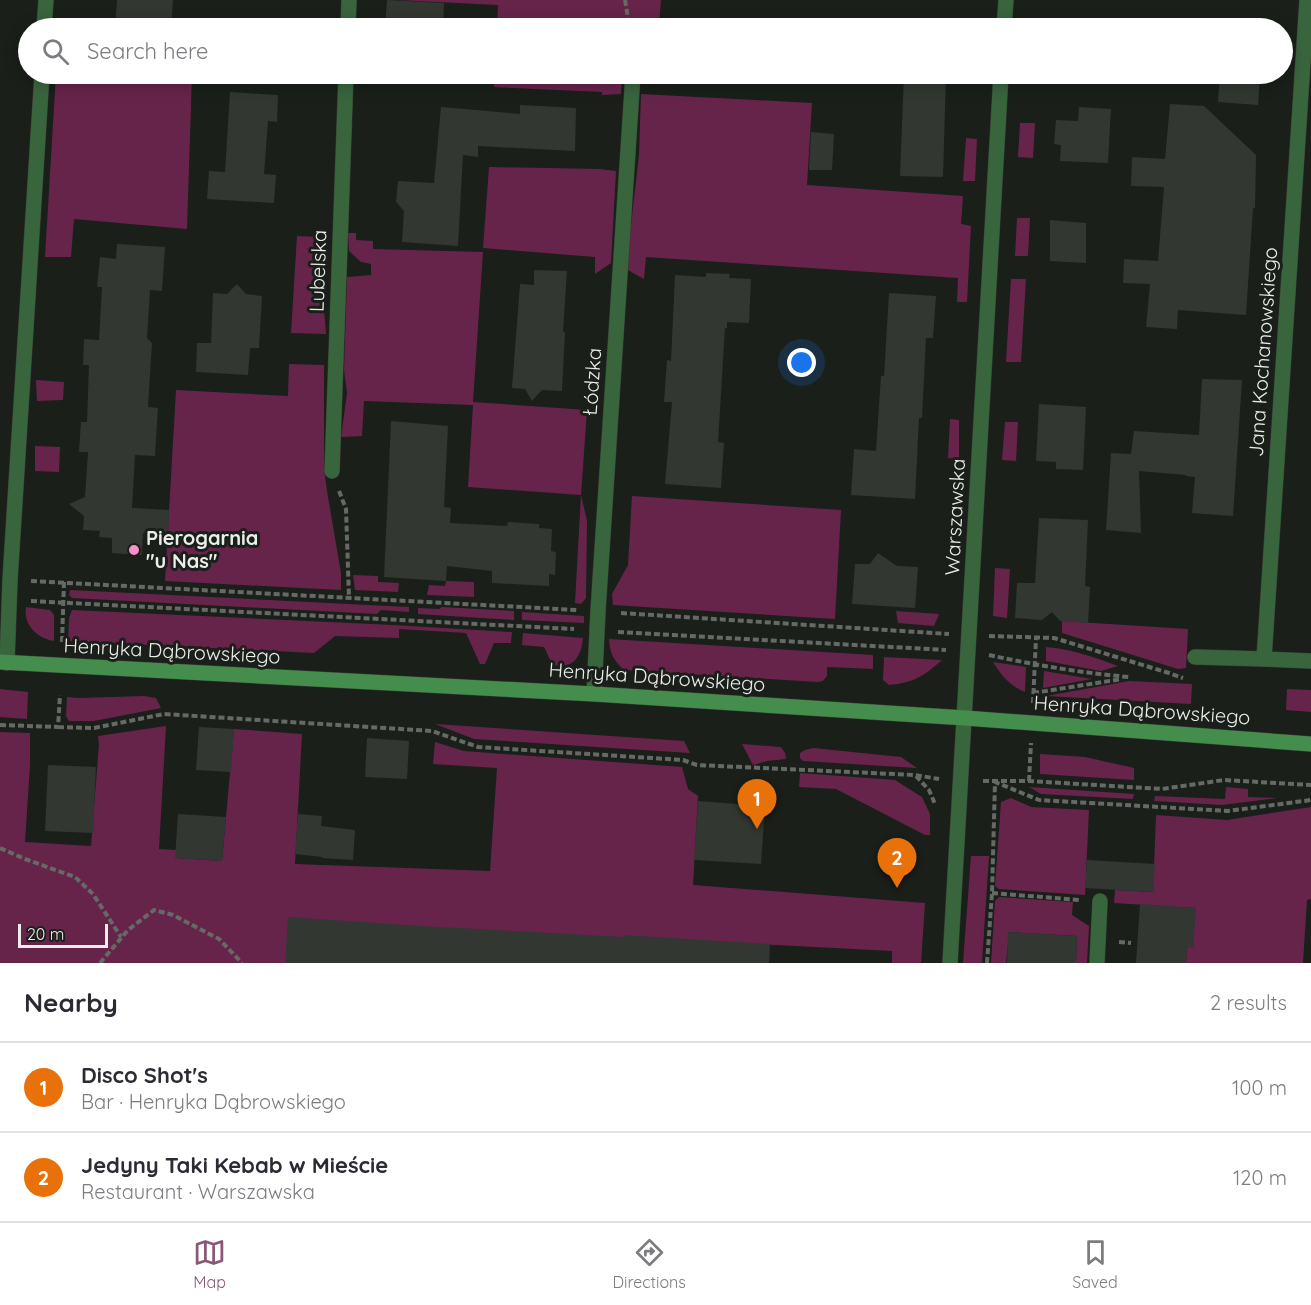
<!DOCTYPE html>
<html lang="en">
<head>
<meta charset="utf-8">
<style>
  :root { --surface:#fff; --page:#f2f2f3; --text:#2b2b33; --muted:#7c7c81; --line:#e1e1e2; --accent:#885876 }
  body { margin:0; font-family:Quicksand,sans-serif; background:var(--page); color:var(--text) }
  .scale { position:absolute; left:18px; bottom:15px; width:90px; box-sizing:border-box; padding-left:6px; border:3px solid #eaedea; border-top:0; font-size:16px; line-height:21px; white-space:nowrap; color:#eaedea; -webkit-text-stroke:4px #1a1f1a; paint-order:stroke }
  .you { position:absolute; left:802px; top:363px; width:21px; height:21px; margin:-15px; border:4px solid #fff; border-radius:50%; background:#1a73e8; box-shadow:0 0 0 9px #1a73e833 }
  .badge { display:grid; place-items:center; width:39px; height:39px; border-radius:50%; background:var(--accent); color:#fff; font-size:20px; font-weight:700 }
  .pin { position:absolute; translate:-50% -50px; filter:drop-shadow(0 2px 3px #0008) }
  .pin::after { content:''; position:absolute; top:32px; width:21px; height:18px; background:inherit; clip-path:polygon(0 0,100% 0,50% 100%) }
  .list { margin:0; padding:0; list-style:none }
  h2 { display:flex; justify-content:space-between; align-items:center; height:78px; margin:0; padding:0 24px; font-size:26px }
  h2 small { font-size:20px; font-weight:400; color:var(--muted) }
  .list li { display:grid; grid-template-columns:39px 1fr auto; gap:18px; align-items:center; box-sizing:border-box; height:90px; padding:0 24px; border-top:2px solid var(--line) }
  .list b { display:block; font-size:22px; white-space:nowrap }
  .list p { margin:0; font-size:20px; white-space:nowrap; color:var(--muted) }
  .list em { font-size:20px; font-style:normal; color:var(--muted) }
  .icon { flex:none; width:33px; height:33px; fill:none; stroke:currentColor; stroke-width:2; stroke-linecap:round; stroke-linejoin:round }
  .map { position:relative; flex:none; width:1311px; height:963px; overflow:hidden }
  .search { position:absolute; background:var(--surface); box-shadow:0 3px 15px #0003; left:18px; right:18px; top:18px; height:66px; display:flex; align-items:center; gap:15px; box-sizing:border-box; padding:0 21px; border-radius:33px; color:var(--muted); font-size:22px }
  .sheet { height:258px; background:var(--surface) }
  nav { display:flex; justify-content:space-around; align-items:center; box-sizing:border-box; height:84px; border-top:2px solid var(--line); background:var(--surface); font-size:16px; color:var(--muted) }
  nav a { display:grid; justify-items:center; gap:3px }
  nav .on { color:var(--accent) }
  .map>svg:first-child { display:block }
</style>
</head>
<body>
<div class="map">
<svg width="1311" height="963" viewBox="0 0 1311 963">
  <rect width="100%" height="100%" fill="#1a1f1a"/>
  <path fill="#66244b" d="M 397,0 L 661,0 L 659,24 L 626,23 L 626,28 L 497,28 L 498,5 Z
    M 56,74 L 192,74 L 187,229 L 74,219 L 71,257 L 45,257 Z
    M 494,74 L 622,74 L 621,94 L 602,95 L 602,92 L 494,87 Z
    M 641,94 L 812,103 L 807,185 L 963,196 L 961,224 L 971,226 L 967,302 L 957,302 L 958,278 L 646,257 L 644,279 L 626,269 L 639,155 Z
    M 1020,123 L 1035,123 L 1033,158 L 1018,157 Z
    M 966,138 L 977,139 L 975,181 L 963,181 Z
    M 489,167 L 599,169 L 616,171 L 611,263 L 595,274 L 595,257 L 483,248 Z
    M 1017,218 L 1030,218 L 1028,256 L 1015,256 Z
    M 348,233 L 356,233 L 356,240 L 373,241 L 373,249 L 483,252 L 473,402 L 587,410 L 581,495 L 587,521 L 586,598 L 581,604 L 575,603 L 581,495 L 468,487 L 473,405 L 364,401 L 362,436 L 341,437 L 347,393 L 344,370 L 347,277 L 371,275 L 371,264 L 361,262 L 349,251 Z
    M 297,236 L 318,237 C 319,270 324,301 326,334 L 291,333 Z
    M 1011,279 L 1026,279 L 1021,362 L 1006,362 Z
    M 289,364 L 324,365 L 324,469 L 327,491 L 341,573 L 341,590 L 165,581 L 176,390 L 288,396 Z
    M 36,380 L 64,382 L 63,400 L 37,401 Z
    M 950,419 L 959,420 L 959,459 L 948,458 Z
    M 1005,422 L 1018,422 L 1016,461 L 1002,460 Z
    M 35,446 L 60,447 L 59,472 L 35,471 Z
    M 632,496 L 841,510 L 835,619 L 613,605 L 612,594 L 628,565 Z
    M 995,568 L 1010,569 L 1007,618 L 993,616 Z
    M 353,575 L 378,576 L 378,582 L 399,583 L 398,592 L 355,590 Z
    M 446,581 L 474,582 L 474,597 L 427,595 L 429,585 L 445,586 Z
    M 70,590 L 409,607 L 409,612 L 381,610 L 377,614 L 72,598 L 69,595 Z
    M 26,607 L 50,610 L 54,615 L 54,641 C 38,639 23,625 26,607 Z
    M 442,607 L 514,611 L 514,620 L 418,614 L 418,608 L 439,609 Z
    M 72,610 L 393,625 L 512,632 L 511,643 L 494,643 L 485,664 L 480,664 L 466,633 L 399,629 L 399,638 L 335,636 L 314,653 L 68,641 L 69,618 Z
    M 896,611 L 939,614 L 934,626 L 898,623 Z
    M 522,612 L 584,616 L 584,623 L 522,620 Z
    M 1062,621 L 1188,629 L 1186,668 L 1178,669 L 1062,633 Z
    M 523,633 L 583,638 C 582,651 577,665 562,666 C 560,666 556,666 553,664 C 549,660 547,652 544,647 L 522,645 Z
    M 609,639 L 873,655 L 873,669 L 827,667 L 827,676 L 823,681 L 817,682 L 624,670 C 613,659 610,654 609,639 Z
    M 1046,647 C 1071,649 1094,657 1118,666 L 1101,671 L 1046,661 Z
    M 884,657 L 942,660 C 924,676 913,683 889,685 L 883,680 Z
    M 993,662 L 1026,667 L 1025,692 C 1011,687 1001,675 993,662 Z
    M 1044,671 L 1092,679 L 1043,688 Z
    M 1129,681 L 1192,684 L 1191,704 L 1046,696 Z
    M 0,689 L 28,692 L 27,719 L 0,717 Z
    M 1287,689 L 1311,690 L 1311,712 L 1286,710 Z
    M 144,696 L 156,698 L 161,708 L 94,721 L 69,721 L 66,716 L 67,697 L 80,698 Z
    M 435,724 L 684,741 L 690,753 L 474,739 Z
    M 166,726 L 159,849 L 176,850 L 176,858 L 222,861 L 234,729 L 302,734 L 295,864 L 490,871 L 497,768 L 433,764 L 435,742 L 464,751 L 682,767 L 688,789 L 698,796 L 693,885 L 925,903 L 921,963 L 892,963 L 892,951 L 623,937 L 285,963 L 0,963 L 0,732 L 30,733 L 30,765 L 25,842 L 91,846 L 99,744 L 98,736 Z
    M 742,744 L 781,747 L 785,753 L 786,759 L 767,761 L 753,765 Z
    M 813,748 L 901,757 L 917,768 L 803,761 L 800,758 L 800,753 L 805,750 Z
    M 1040,754 L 1085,757 L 1134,768 L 1134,780 L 1040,774 Z
    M 800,773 L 895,780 L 922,797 L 930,814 L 930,835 L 925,835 L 836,789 L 799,787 Z
    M 1029,787 L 1134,794 L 1133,799 L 1041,794 Z
    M 1226,787 L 1248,789 L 1248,797 L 1277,798 L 1222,805 L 1154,801 L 1155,796 L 1225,799 Z
    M 1011,798 L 1031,807 L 1089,810 L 1085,895 L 999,889 L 995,886 L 1001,802 Z
    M 1311,807 L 1311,899 L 1307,900 L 1303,963 L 1186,963 L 1187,948 L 1193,948 L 1195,908 L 1114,903 L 1115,890 L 1153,892 L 1156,815 L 1227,820 Z
    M 971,856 L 989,856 L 982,963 L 963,963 Z
    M 999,897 L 1073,902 L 1072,915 L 1089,926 L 1087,963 L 1076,963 L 1077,936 L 1009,932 L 1006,963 L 991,963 L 995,901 Z"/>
  <path fill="#323732" d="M 117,0 L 173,0 L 171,28 L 115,28 Z
    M 387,0 L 444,3 L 443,28 L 385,28 Z
    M 904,74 L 946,74 L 943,177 L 900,176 Z
    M 1220,74 L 1260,74 L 1258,105 L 1218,102 Z
    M 230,92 L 278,95 L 277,122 L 268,121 L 264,174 L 276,175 L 274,203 L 207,199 L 209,171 L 225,172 Z
    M 1170,104 L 1204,106 L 1256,155 L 1255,208 L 1253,208 L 1246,315 L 1178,310 L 1177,329 L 1146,327 L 1150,284 L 1123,283 L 1124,259 L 1158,261 L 1164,187 L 1131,186 L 1132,157 L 1165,159 Z
    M 520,105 L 576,108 L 575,151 L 478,146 L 478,157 L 463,155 L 458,246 L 402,242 L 404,211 L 396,202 L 398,181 L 434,183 L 441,107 L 520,114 Z
    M 1079,107 L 1111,109 L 1108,163 L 1060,161 L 1061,145 L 1054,144 L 1056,120 L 1078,121 Z
    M 811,132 L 834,134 L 832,170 L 809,170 Z
    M 1050,220 L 1086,223 L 1086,263 L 1050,261 Z
    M 117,244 L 165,247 L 162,291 L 150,290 L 147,338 L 152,343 L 148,407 L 158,408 L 155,456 L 135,455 L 132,508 L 169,510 L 168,535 L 143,533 L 142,555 L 112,553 L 112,538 L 99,537 L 100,531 L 83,530 L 84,516 L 69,504 L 85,497 L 88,452 L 79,452 L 81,422 L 87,422 L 89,365 L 83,365 L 84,339 L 99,340 L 102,287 L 97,287 L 100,257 L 116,259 Z
    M 534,270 L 567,271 L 563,332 L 565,332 L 562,391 L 542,390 L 532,401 L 525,389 L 512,388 L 520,284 L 534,285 Z
    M 706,273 L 730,274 L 729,278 L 751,279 L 749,323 L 727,322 L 727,328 L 725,328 L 718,442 L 724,443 L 721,488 L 665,484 L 672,402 L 664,402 L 667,360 L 671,361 L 675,275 L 706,277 Z
    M 237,284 L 246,294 L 262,296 L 259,348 L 250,348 L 248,375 L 196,372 L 197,343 L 211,343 L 213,293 L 227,294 Z
    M 889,293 L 936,296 L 933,338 L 926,338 L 922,418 L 919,418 L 915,499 L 851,495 L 854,449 L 876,451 L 881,376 L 884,376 Z
    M 1202,379 L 1242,380 L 1233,516 L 1192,513 L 1195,477 L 1186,476 L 1186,475 L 1139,471 L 1141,533 L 1106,530 L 1111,453 L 1131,454 L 1134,431 L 1199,435 Z
    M 1039,404 L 1086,407 L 1083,470 L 1056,469 L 1056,462 L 1036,461 Z
    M 391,421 L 448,426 L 444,507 L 451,508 L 450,523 L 507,526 L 508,522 L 539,524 L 539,528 L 552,529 L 551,551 L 556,552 L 555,575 L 549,574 L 549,586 L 492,583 L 492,571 L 447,566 L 446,581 L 384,577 Z
    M 1039,518 L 1088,520 L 1085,586 L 1090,587 L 1088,623 L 1060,621 L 1052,612 L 1042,620 L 1015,618 L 1017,583 L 1035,583 Z
    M 878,553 L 897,566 L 918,567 L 915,608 L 852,604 L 855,564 L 870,564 Z
    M 199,727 L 234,729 L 231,772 L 196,770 Z
    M 367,738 L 409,741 L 407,779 L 365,777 Z
    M 48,765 L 96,767 L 93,833 L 45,831 Z
    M 698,801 L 765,806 L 761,864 L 694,860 Z
    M 178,814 L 226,817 L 222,861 L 175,858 Z
    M 298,814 L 322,816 L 321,826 L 355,830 L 353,860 L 322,858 L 322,857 L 295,854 Z
    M 1087,860 L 1155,864 L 1153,892 L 1085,888 Z
    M 1140,904 L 1196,908 L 1193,948 L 1187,948 L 1186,963 L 1136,963 Z
    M 288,917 L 421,926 L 623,937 L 623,935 L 770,944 L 769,963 L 285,963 Z
    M 1008,932 L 1077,936 L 1076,963 L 1007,963 Z"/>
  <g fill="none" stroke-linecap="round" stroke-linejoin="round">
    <defs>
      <path id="lane" d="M 1195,657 L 1264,659
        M 1097,963 L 1100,901"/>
      <path id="street" d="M 1307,0 L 1264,659 L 1311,661
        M 44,28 L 46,0
        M 348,28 L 349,0
        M 1004,28 L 1006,0
        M 332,471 L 346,74
        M 7,663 L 10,580 L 42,74
        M 594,694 L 598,611 L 633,74
        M 950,963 L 1001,74"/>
      <path id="secondary" d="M 0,662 L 594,694 L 965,718 L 1311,744"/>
    </defs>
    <use href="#lane" stroke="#373c37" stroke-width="16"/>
    <use href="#street" stroke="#373c37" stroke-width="16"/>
    <use href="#secondary" stroke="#373c37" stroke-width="16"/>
    <path stroke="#666a66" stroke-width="4" stroke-dasharray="6 3" stroke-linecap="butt" d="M 625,0 L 629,24 L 632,28
      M 339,491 L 346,509 L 349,598
      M 31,581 L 577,610
      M 31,601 L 574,629
      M 621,613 L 949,634
      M 618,632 L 946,650
      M 989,636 L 1054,638 L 1169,673 L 1183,678
      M 62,642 L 64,582
      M 989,655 C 1035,665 1082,673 1129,677
      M 1033,693 L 1122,679
      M 1033,703 L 1036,638
      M 0,725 L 58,727 L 60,695
      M 58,727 L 94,728 L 164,714 L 432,731 L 478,747 L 683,760 L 697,765 L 915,775 L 939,779
      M 916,776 L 929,790 L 935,804
      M 983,781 L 1029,781 L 1162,789 L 1224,780 L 1311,785
      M 1029,781 L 1031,743
      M 0,848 L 25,859 L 75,877 L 93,894 L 121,937
      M 992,893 L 1079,900
      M 1119,942 L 1131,943
      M 100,963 L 128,930 L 154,910 L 173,915 L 219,939 L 242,963
      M 987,963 L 992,893 L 995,782 L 1039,800 L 1228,811 L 1311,800"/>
    <use href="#lane" stroke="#39653d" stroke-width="15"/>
    <use href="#street" stroke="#39653d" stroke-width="15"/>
    <use href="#secondary" stroke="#448d4c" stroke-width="15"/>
  </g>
  <circle fill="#f98fc9" stroke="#1a1f1a" stroke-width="2" cx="134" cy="550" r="6"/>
  <g text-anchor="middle" stroke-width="6" stroke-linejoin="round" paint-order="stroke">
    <g font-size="20" fill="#eaedea" stroke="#1a1f1a">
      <text transform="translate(318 271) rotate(-88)" y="7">Lubelska</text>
      <text transform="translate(1263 352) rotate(-86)" y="7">Jana Kochanowskiego</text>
      <text transform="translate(592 382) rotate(-86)" y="7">Łódzka</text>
      <text transform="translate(955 517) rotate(-87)" y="7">Warszawska</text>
      <text transform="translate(172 651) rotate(3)" y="7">Henryka Dąbrowskiego</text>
      <text transform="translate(657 677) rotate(4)" y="7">Henryka Dąbrowskiego</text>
      <text transform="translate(1142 710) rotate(4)" y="7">Henryka Dąbrowskiego</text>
    </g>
    <g font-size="20" font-weight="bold" fill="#eaedea" stroke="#1a1f1a" text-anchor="start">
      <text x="146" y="545">Pierogarnia<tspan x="146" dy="23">"u Nas"</tspan></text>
    </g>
  </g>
</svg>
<div class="scale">20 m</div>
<div class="you"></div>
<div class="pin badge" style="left:757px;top:829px;background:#e8710a">1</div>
<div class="pin badge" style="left:897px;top:888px;background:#e8710a">2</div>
<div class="search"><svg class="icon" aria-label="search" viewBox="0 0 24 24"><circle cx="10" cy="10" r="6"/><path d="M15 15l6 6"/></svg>Search here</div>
</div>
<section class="sheet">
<h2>Nearby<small>2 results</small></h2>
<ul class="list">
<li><span class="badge" style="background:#e8710a">1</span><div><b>Disco Shot's</b><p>Bar · Henryka Dąbrowskiego</p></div><em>100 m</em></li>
<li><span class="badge" style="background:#e8710a">2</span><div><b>Jedyny Taki Kebab w Mieście</b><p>Restaurant · Warszawska</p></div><em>120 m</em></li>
</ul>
</section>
<nav>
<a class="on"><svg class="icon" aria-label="map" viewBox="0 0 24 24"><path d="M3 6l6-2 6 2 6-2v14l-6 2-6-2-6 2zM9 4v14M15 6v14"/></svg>Map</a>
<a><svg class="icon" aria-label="directions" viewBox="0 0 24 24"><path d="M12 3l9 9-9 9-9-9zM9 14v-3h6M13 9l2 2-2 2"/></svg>Directions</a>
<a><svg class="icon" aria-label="saved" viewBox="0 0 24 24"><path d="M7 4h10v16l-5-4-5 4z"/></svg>Saved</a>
</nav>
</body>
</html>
